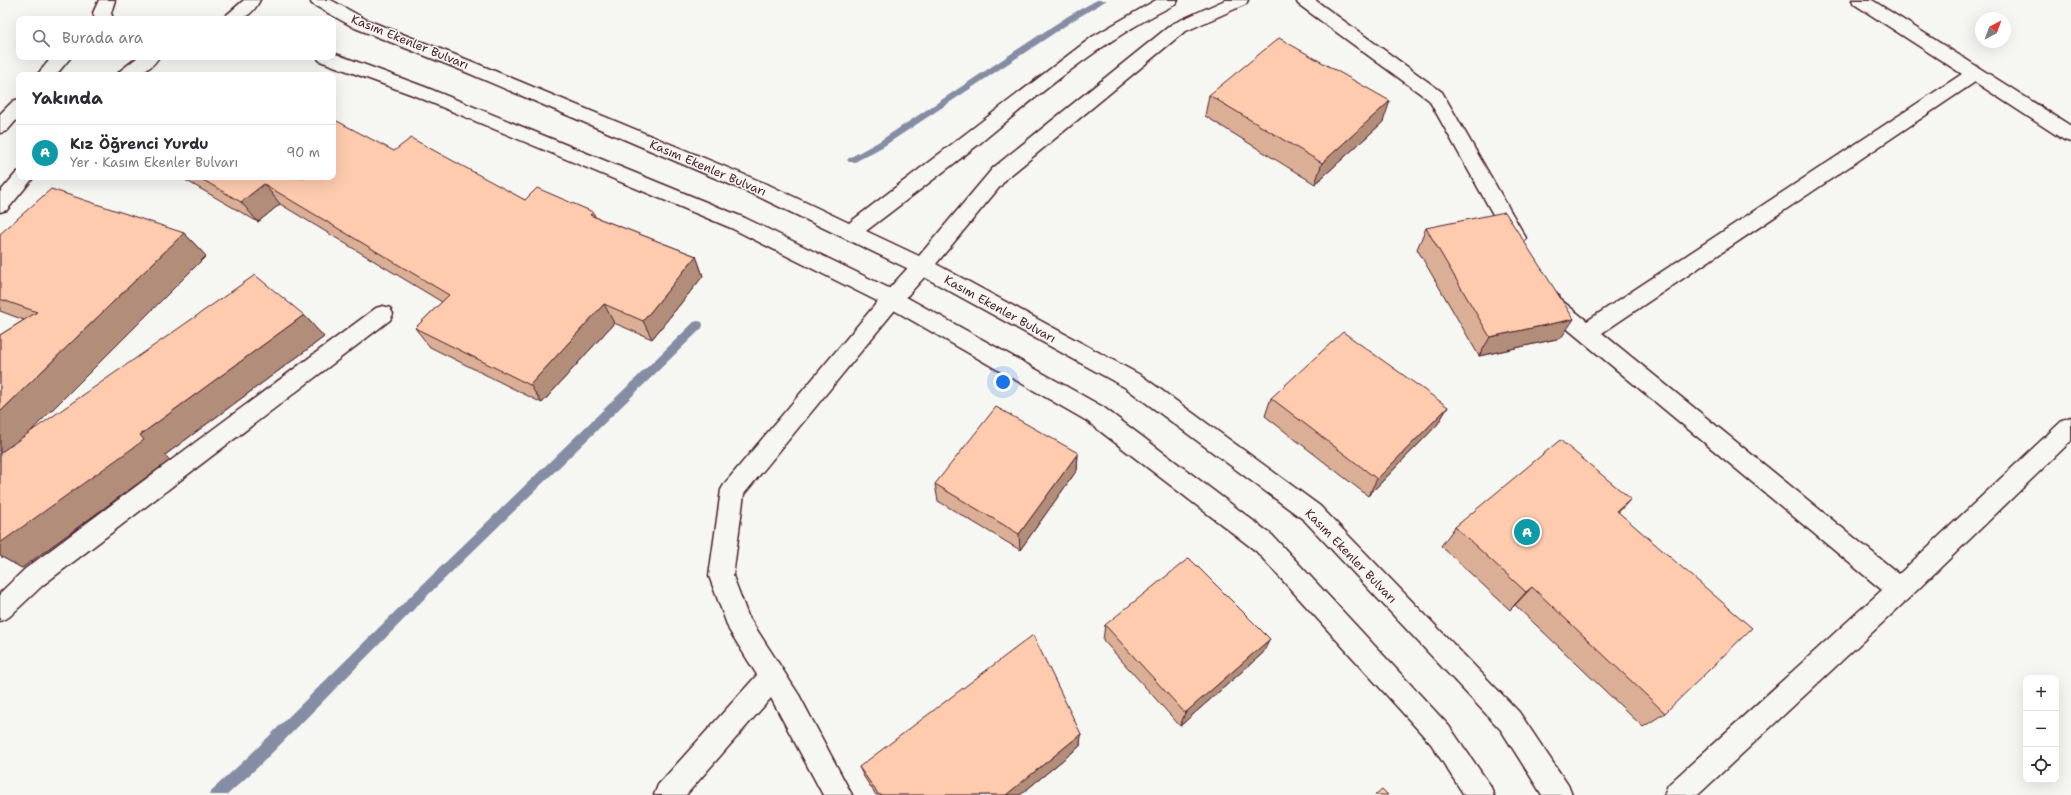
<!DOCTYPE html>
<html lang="tr">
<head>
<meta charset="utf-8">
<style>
  :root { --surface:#fff; --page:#f7f7f7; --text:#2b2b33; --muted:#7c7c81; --line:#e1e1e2; --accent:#4a1f2b }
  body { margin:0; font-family:"Shantell Sans",sans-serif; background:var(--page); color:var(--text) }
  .controls { position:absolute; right:12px; bottom:12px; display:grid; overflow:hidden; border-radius:8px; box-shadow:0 4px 16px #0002 }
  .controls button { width:36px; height:36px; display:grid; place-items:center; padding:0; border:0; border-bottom:1px solid var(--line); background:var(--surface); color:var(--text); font:20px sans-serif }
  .compass { position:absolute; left:1975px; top:12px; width:36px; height:36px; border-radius:50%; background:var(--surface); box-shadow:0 4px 16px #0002; rotate:41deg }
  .you { position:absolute; left:1003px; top:382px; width:14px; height:14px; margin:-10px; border:3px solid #fff; border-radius:50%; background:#1a73e8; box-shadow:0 0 0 6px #1a73e833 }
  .badge { display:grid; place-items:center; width:26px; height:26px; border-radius:50%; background:var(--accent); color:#fff; font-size:13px; font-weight:700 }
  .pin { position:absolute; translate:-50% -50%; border:2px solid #fff; box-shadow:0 1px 4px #0006 }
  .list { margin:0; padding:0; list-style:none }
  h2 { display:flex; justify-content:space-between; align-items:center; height:52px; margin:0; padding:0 16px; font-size:17px }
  h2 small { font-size:13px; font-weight:400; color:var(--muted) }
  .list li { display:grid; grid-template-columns:26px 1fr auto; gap:12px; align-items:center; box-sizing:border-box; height:56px; padding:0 16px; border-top:1px solid var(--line) }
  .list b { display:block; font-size:15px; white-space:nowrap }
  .list p { margin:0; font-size:13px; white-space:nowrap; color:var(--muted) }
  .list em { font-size:13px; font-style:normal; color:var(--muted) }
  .icon { flex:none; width:22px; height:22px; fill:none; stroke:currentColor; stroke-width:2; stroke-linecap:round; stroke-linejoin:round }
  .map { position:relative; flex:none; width:2071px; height:795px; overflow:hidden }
  .search { position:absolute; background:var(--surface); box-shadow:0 4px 16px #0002; left:16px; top:16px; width:320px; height:44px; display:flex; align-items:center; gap:10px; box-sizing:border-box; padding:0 14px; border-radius:8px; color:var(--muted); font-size:15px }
  .panel { position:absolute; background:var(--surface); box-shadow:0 4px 16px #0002; left:16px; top:72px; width:320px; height:108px; border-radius:8px }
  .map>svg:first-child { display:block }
</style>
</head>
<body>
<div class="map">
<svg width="2071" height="795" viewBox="0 0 2071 795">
  <rect width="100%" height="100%" fill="#f6f6f2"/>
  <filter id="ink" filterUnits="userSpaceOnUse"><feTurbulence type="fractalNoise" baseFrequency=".025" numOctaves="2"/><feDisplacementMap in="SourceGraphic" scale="8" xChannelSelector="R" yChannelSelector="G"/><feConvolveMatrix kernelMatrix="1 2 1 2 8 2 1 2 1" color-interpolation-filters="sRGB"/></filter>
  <g filter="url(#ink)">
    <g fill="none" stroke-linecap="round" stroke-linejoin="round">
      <path fill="#858da5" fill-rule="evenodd" d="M 1097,0 L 1107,0 L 1074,20 L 884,146 L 855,162 L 849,162 L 847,160 L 849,158 L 878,142 L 1068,16 Z
        M 698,321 L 702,322 L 703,325 L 702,328 L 427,596 L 258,767 L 227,795 L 210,795 L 212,790 L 248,757 L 419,588 L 694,322 Z"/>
      <defs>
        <path id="street" d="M 1296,0 L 1315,0 L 1442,92 L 1526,238 L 1523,243 L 1516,246 L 1509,243 L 1429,100 L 1298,4 Z
          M 1852,0 L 1872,0 L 2071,126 L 2071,142 L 2064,140 L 1975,82 L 1602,333 L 1899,574 L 2063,420 L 2071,417 L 2071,441 L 1909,598 L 1698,795 L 1664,795 L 1668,785 L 1882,590 L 1547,312 L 1542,302 L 1545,296 L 1552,294 L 1559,296 L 1561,300 L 1587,321 L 1962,74 L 1854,4 Z
          M 922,258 L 929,260 L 932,266 L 929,272 L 899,305 L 744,494 L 733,576 L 748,616 L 799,695 L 852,795 L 823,795 L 771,698 L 686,795 L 654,795 L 658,785 L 757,675 L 729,630 L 709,576 L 721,490 L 725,483 L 885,293 L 915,260 Z
          M 383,306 L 390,308 L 393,314 L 390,320 L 43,585 L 9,617 L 0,621 L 0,593 L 25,569 L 376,308 Z"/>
        <path id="secondary" d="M 99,0 L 115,0 L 111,13 L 113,19 L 95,19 L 93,13 Z
          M 244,0 L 260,0 C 250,19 243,19 222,19 Z
          M 310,0 L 331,0 L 367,20 L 473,62 L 769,185 L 849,223 L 1092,37 L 1156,0 L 1178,0 L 1176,4 C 1102,40 1042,92 979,144 C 942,173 904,202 866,231 L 919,256 L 993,168 L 1172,24 L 1225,0 L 1248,0 L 1246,4 L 1184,32 L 1007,178 L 936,264 L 1142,376 L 1320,506 L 1519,712 L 1568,785 L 1572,795 L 1542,795 L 1501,730 L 1304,520 L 1126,388 L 915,272 L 755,195 L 461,70 L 355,28 L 312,4 Z
          M 333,53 L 425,87 L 745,218 L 899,293 L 1103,407 L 1272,535 L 1449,726 L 1490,785 L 1494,795 L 1464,795 L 1431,744 L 1256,551 L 1087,421 L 885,305 L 731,228 L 413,95 L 320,61 L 317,57 L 333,57 Z
          M 52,57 L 71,57 L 56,75 L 37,75 Z
          M 138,57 L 159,57 C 148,74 135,75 117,75 L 120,71 Z
          M 19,99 L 19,117 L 7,131 L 0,133 L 0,114 L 13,101 Z
          M 17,172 L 19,172 L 19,177 L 34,177 L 7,210 L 0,212 L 0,192 Z"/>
      </defs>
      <use href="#street" stroke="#4a1f2b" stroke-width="3"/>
      <use href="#secondary" stroke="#4a1f2b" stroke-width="3"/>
      <use href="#street" fill="#f6f6f2" fill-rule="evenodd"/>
      <use href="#secondary" fill="#f6f6f2" fill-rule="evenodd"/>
    </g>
    <path fill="#daaf96" stroke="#4a1f2b" d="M 1209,95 L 1383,122 L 1315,184 L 1205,116 Z
      M 394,151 L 525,200 L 595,217 L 696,256 L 703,276 L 652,339 L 614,323 L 542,403 L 430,347 L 415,328 L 442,302 L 280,204 L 258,222 L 180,177 L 333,177 Z
      M 1426,228 L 1561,338 L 1479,356 L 1417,249 Z
      M 184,233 L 206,256 L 29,433 L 304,315 L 324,337 L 165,455 L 170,460 L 22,568 L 0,556 L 0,335 L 24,320 L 0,311 L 0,234 Z
      M 1271,398 L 1448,407 L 1437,425 L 1368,496 L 1265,416 Z
      M 1078,453 L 1077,470 L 1020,550 L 938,501 L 935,484 Z
      M 1618,512 L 1665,713 L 1643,727 L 1515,605 L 1510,610 L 1441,546 L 1455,527 Z
      M 1105,625 L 1263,653 L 1180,726 L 1103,640 Z
      M 1081,734 L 1080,746 L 1020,795 L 876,795 L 864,777 L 859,767 Z"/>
    <path fill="#b28e7a" stroke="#4a1f2b" d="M 1390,101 L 1383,122 L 1315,184 L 1322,163 Z
      M 264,184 L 280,204 L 258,222 L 241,202 Z
      M 593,212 L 602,232 L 590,215 Z
      M 184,233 L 206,256 L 0,462 L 0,412 Z
      M 696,256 L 703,276 L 652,339 L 643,321 Z
      M 604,304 L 614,323 L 542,403 L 530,385 Z
      M 304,315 L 324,337 L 165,455 L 170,460 L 22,568 L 0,556 L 0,543 L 140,435 Z
      M 1574,319 L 1561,338 L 1479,356 L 1490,337 Z
      M 1448,407 L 1437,425 L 1368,496 L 1377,479 Z
      M 1078,453 L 1077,470 L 1020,550 L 1019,534 Z
      M 1631,499 L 1612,519 L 1617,511 Z
      M 1532,587 L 1515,605 L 1510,610 L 1526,592 Z
      M 1270,639 L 1263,653 L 1180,726 L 1185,713 Z
      M 1081,734 L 1080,746 L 1020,795 L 1006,795 Z"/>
    <path fill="#fecbae" stroke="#4a1f2b" d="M 1279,38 L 1390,101 L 1322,163 L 1209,95 Z
      M 333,119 L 394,151 L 411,138 L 525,200 L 537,188 L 593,212 L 590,215 L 696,256 L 643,321 L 604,304 L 530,385 L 415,328 L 449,295 L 264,184 L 241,202 L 198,177 L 333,177 Z
      M 51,189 L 184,233 L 0,412 L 0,335 L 37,312 L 0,299 L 0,234 Z
      M 1505,212 L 1574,319 L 1490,337 L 1426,228 Z
      M 255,275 L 304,315 L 140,435 L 144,440 L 0,543 L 0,453 Z
      M 1343,332 L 1448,407 L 1377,479 L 1271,398 Z
      M 996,407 L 1078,453 L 1019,534 L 935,484 Z
      M 1560,440 L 1631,499 L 1617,511 L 1752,628 L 1665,713 L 1532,587 L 1526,592 L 1455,527 Z
      M 1189,558 L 1270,639 L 1185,713 L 1105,625 Z
      M 1033,635 L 1081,734 L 1006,795 L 879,795 L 859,767 Z
      M 1382,789 L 1388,795 L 1375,795 Z"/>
  </g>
  <g text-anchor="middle" stroke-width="3" stroke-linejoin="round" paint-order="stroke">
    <g font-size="12" fill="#4a1f2b" stroke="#f6f6f2">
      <text transform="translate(410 42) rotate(22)" y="4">Kasım Ekenler Bulvarı</text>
      <text transform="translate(708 168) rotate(23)" y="4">Kasım Ekenler Bulvarı</text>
      <text transform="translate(1000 309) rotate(29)" y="4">Kasım Ekenler Bulvarı</text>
      <text transform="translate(1351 556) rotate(46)" y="4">Kasım Ekenler Bulvarı</text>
    </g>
  </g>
</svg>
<div class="controls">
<button>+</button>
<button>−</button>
<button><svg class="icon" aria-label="locate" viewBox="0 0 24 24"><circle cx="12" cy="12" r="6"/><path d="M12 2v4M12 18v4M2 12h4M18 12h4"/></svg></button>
</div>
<svg class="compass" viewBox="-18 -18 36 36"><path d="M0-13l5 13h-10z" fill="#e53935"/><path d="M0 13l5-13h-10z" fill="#7c7c81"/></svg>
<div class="you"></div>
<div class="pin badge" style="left:1527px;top:532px;background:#0f9aa8">A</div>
<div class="search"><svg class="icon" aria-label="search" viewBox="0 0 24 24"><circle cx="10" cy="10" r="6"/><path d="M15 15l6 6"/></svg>Burada ara</div>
<section class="panel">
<h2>Yakında<small></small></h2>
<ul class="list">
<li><span class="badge" style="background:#0f9aa8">A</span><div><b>Kız Öğrenci Yurdu</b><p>Yer · Kasım Ekenler Bulvarı</p></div><em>90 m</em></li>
</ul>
</section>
</div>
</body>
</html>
